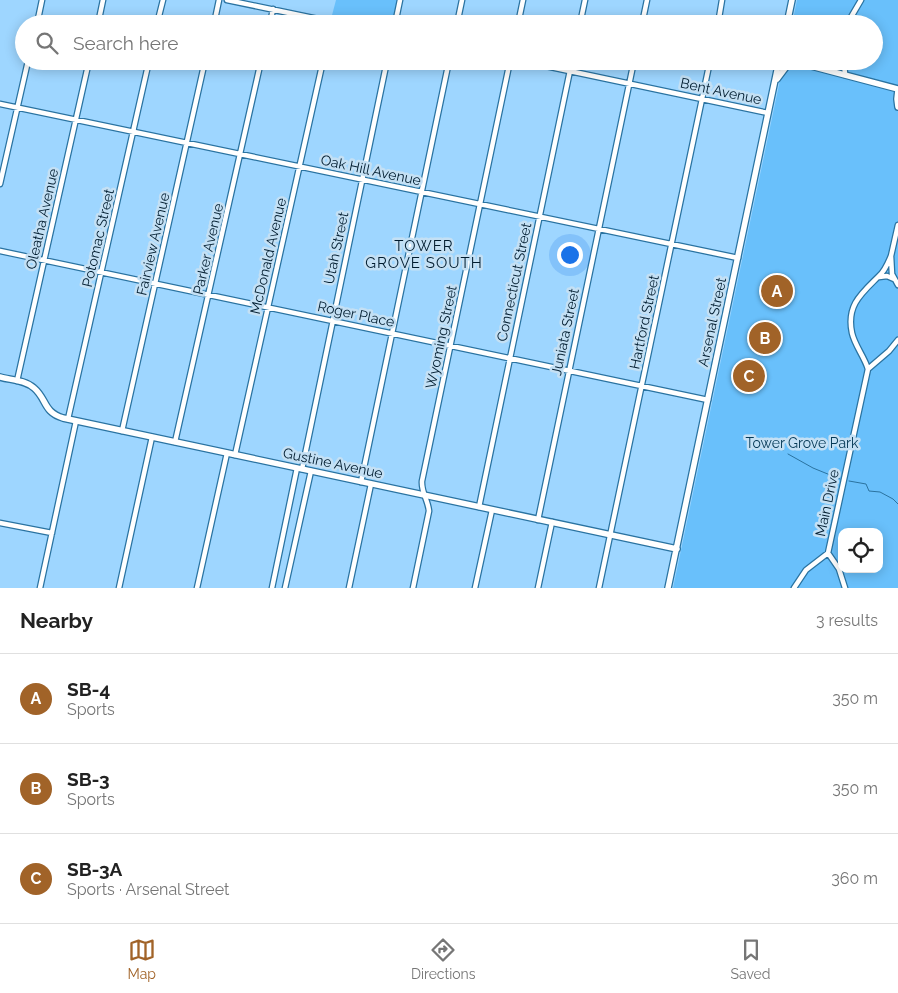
<!DOCTYPE html>
<html lang="en">
<head>
<meta charset="utf-8">
<style>
  :root { --surface:#fff; --page:#f6f6f6; --text:#222; --muted:#767676; --line:#e0e0e0; --accent:#a16328 }
  body { margin:0; font-family:Raleway,sans-serif; background:var(--page); color:var(--text) }
  .controls { position:absolute; right:15px; bottom:15px; display:grid; overflow:hidden; border-radius:10px; box-shadow:0 2px 12px #0003 }
  .controls button { width:45px; height:45px; display:grid; place-items:center; padding:0; border:0; border-bottom:1px solid var(--line); background:var(--surface); color:var(--text); font:25px sans-serif }
  .you { position:absolute; left:569px; top:254px; width:18px; height:18px; margin:-12px; border:4px solid #fff; border-radius:50%; background:#1a73e8; box-shadow:0 0 0 8px #1a73e833 }
  .badge { display:grid; place-items:center; width:32px; height:32px; border-radius:50%; background:var(--accent); color:#fff; font-size:16px; font-weight:700 }
  .pin { position:absolute; translate:-50% -50%; border:2px solid #fff; box-shadow:0 1px 5px #0006 }
  .list { margin:0; padding:0; list-style:none }
  h2 { display:flex; justify-content:space-between; align-items:center; height:65px; margin:0; padding:0 20px; font-size:21px }
  h2 small { font-size:16px; font-weight:400; color:var(--muted) }
  .list li { display:grid; grid-template-columns:32px 1fr auto; gap:15px; align-items:center; box-sizing:border-box; height:90px; padding:0 20px; border-top:1px solid var(--line) }
  .list b { display:block; font-size:19px; white-space:nowrap }
  .list p { margin:0; font-size:16px; white-space:nowrap; color:var(--muted) }
  .list em { font-size:16px; font-style:normal; color:var(--muted) }
  .icon { flex:none; width:28px; height:28px; fill:none; stroke:currentColor; stroke-width:2; stroke-linecap:round; stroke-linejoin:round }
  .map { position:relative; flex:none; width:898px; height:588px; overflow:hidden }
  .search { position:absolute; background:var(--surface); box-shadow:0 2px 12px #0003; left:15px; right:15px; top:15px; height:55px; display:flex; align-items:center; gap:12px; box-sizing:border-box; padding:0 18px; border-radius:28px; color:var(--muted); font-size:19px }
  .sheet { height:335px; background:var(--surface) }
  nav { display:flex; justify-content:space-around; align-items:center; box-sizing:border-box; height:70px; border-top:1px solid var(--line); background:var(--surface); font-size:14px; color:var(--muted) }
  nav a { display:grid; justify-items:center; gap:2px }
  nav .on { color:var(--accent) }
  .map>svg:first-child { display:block }
</style>
</head>
<body>
<div class="map">
<svg width="898" height="588" viewBox="0 0 898 588">
  <rect width="100%" height="100%" fill="#9ed6ff"/>
  <path fill="#69c0fb" fill-rule="evenodd" d="M 336,0 L 397,0 L 392,24 L 356,24 L 331,19 Z
    M 797,0 L 898,0 L 898,588 L 673,588 L 784,61 L 874,61 L 874,24 L 792,24 ZM 842,532 L 879,532 L 879,569 L 842,569 Z"/>
  <g fill="none" stroke-linecap="round" stroke-linejoin="round">
    <path stroke="#2b73a0" stroke-width="1" d="M 776,446 L 783,450
      M 788,454 L 813,468 L 840,479
      M 849,481 L 866,484 L 869,491 L 880,492 L 893,499 L 898,504"/>
    <defs>
      <path id="street" d="M 227,0 L 342,24
        M 37,24 L 42,0
        M 98,24 L 103,0
        M 157,24 L 163,0
        M 214,24 L 219,0
        M 270,24 L 273,9
        M 395,24 L 400,0
        M 457,24 L 462,0
        M 518,24 L 523,0
        M 580,24 L 585,0
        M 642,24 L 647,0
        M 718,24 L 722,0
        M 847,24 L 861,0
        M 522,61 L 768,113
        M 844,61 L 845,75
        M 0,104 L 738,258
        M 0,184 L 28,61
        M 0,251 L 708,400
        M 891,256 L 898,225
        M 879,277 L 887,276 L 894,279
        M 868,369 L 889,351 L 898,340
        M 17,381 L 89,61
        M 68,419 L 149,61
        M 122,431 L 205,61
        M 175,442 L 261,61
        M 235,455 L 323,61
        M 302,469 L 387,61
        M 361,482 L 449,61
        M 479,507 L 572,61
        M 538,520 L 634,61
        M 0,523 L 52,533
        M 828,553 L 868,369 C 864,356 855,346 852,333 C 846,305 862,293 879,276 C 885,271 888,263 891,256 L 892,274 L 898,285
        M 40,588 L 76,421
        M 119,588 L 152,437
        M 197,588 L 227,453
        M 272,588 L 297,468
        M 285,588 L 311,471
        M 349,588 L 371,484
        M 413,588 L 429,511 C 428,500 421,492 422,481 L 510,61
        M 475,588 L 492,510
        M 538,588 L 552,522
        M 599,588 L 710,61
        M 794,588 L 806,570 L 828,553 L 839,569 L 845,588"/>
      <path id="secondary" d="M 787,24 L 792,0
        M 792,61 L 898,89
        M 777,79 L 786,67 L 796,63
        M 898,90 L 897,99 L 898,107
        M 0,377 C 11,380 25,380 34,388 C 47,399 43,412 63,418 L 677,549
        M 668,588 L 779,61"/>
    </defs>
    <use href="#street" stroke="#2a73a1" stroke-width="7"/>
    <use href="#secondary" stroke="#2a73a1" stroke-width="8"/>
    <use href="#street" stroke="#fff" stroke-width="4.5"/>
    <use href="#secondary" stroke="#fff" stroke-width="5.5"/>
  </g>
  <g text-anchor="middle" stroke-width="5" stroke-linejoin="round" paint-order="stroke">
    <g font-size="14" fill="#001c2f" stroke="#c4e0f4">
      <text transform="translate(721 91) rotate(12)" y="5">Bent Avenue</text>
      <text transform="translate(371 170) rotate(12)" y="5">Oak Hill Avenue</text>
      <text transform="translate(42 219) rotate(-77)" y="5">Oleatha Avenue</text>
      <text transform="translate(98 238) rotate(-77)" y="5">Potomac Street</text>
      <text transform="translate(153 244) rotate(-77)" y="5">Fairview Avenue</text>
      <text transform="translate(336 248) rotate(-78)" y="5">Utah Street</text>
      <text transform="translate(208 249) rotate(-77)" y="5">Parker Avenue</text>
      <text transform="translate(268 256) rotate(-77)" y="5">McDonald Avenue</text>
      <text transform="translate(514 282) rotate(-78)" y="5">Connecticut Street</text>
      <text transform="translate(356 314) rotate(12)" y="5">Roger Place</text>
      <text transform="translate(644 322) rotate(-78)" y="5">Hartford Street</text>
      <text transform="translate(712 322) rotate(-78)" y="5">Arsenal Street</text>
      <text transform="translate(565 332) rotate(-78)" y="5">Juniata Street</text>
      <text transform="translate(441 337) rotate(-78)" y="5">Wyoming Street</text>
      <text transform="translate(333 463) rotate(12)" y="5">Gustine Avenue</text>
      <text transform="translate(827 503) rotate(-78)" y="5">Main Drive</text>
    </g>
    <g font-size="14" fill="#053956" stroke="#c4e0f4">
      <text x="802" y="448">Tower Grove Park</text>
    </g>
    <g font-size="15" letter-spacing="1" fill="#001c2f" stroke="#c4e0f4">
      <text x="424" y="251">TOWER<tspan x="424" dy="17">GROVE SOUTH</tspan></text>
    </g>
  </g>
</svg>
<div class="controls">
<button><svg class="icon" aria-label="locate" viewBox="0 0 24 24"><circle cx="12" cy="12" r="6"/><path d="M12 2v4M12 18v4M2 12h4M18 12h4"/></svg></button>
</div>
<div class="you"></div>
<div class="pin badge" style="left:777px;top:291px">A</div>
<div class="pin badge" style="left:765px;top:338px">B</div>
<div class="pin badge" style="left:749px;top:376px">C</div>
<div class="search"><svg class="icon" aria-label="search" viewBox="0 0 24 24"><circle cx="10" cy="10" r="6"/><path d="M15 15l6 6"/></svg>Search here</div>
</div>
<section class="sheet">
<h2>Nearby<small>3 results</small></h2>
<ul class="list">
<li><span class="badge">A</span><div><b>SB-4</b><p>Sports</p></div><em>350 m</em></li>
<li><span class="badge">B</span><div><b>SB-3</b><p>Sports</p></div><em>350 m</em></li>
<li><span class="badge">C</span><div><b>SB-3A</b><p>Sports · Arsenal Street</p></div><em>360 m</em></li>
</ul>
</section>
<nav>
<a class="on"><svg class="icon" aria-label="map" viewBox="0 0 24 24"><path d="M3 6l6-2 6 2 6-2v14l-6 2-6-2-6 2zM9 4v14M15 6v14"/></svg>Map</a>
<a><svg class="icon" aria-label="directions" viewBox="0 0 24 24"><path d="M12 3l9 9-9 9-9-9zM9 14v-3h6M13 9l2 2-2 2"/></svg>Directions</a>
<a><svg class="icon" aria-label="saved" viewBox="0 0 24 24"><path d="M7 4h10v16l-5-4-5 4z"/></svg>Saved</a>
</nav>
</body>
</html>
